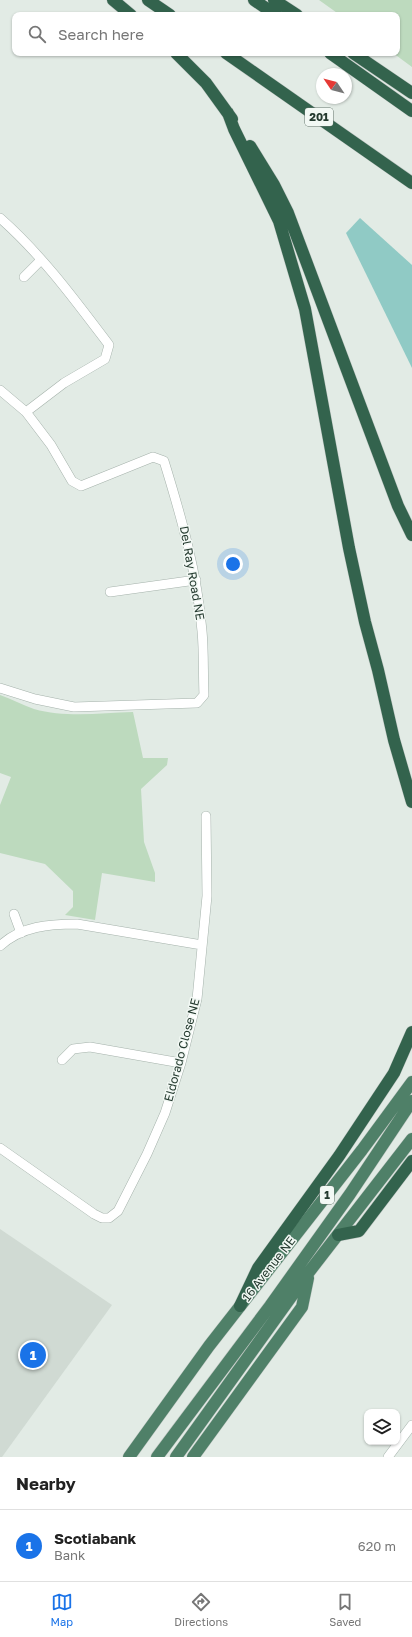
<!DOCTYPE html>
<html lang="en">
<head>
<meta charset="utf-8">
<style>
  :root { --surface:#fff; --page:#f6f6f6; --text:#222; --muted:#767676; --line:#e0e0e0; --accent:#1a73e8 }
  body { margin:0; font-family:"Golos Text",sans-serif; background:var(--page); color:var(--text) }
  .controls { position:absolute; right:12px; bottom:12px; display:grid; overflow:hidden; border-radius:8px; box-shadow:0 1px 3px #0004 }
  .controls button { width:36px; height:36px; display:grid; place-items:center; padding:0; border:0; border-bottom:1px solid var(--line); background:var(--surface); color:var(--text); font:20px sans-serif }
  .compass { position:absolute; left:316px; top:68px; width:36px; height:36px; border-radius:50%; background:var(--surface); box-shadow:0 1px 3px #0004; rotate:305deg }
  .you { position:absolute; left:233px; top:564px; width:14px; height:14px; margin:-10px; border:3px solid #fff; border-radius:50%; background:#1a73e8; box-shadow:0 0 0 6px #1a73e833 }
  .badge { display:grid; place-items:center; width:26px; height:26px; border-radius:50%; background:var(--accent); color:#fff; font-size:13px; font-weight:700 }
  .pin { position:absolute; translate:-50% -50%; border:2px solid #fff; box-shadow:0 1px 4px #0006 }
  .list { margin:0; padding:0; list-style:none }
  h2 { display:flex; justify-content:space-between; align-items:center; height:52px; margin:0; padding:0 16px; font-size:17px }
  h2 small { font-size:13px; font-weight:400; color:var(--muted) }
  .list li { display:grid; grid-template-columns:26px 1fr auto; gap:12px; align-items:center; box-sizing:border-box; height:72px; padding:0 16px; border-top:1px solid var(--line) }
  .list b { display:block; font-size:15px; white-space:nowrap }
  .list p { margin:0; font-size:13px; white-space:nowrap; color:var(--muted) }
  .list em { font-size:13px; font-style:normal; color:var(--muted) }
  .icon { flex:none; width:22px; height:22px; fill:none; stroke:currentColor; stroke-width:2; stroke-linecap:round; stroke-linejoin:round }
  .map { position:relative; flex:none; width:412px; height:1457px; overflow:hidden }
  .search { position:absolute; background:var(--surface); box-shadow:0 1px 3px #0004; left:12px; right:12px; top:12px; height:44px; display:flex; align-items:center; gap:10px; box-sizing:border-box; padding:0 14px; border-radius:8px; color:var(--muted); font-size:15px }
  .sheet { height:124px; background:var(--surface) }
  nav { display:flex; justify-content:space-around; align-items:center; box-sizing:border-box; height:56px; border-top:1px solid var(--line); background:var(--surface); font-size:11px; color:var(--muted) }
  nav a { display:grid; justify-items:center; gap:2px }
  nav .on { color:var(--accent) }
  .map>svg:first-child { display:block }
</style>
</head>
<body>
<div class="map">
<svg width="412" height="1457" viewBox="0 0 412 1457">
  <rect width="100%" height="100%" fill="#e2ebe5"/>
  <path fill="#d0dad3" d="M 0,1229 L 112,1305 L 2,1457 L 0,1457 Z"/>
  <path fill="#bddabe" d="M 319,0 L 412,0 L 412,67 L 393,53 L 397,53 L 397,15 L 340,15 Z
    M 0,695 C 11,699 23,705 34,709 C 66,718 101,713 133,712 L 143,758 L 168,758 L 167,765 L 141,789 L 144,842 L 155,873 L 155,882 L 102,873 L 95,920 L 65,915 L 73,907 L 73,891 L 45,864 L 0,853 L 0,805 L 11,777 L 0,773 Z"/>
  <path fill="#90cac5" d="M 360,218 L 412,265 L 412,368 L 346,233 Z"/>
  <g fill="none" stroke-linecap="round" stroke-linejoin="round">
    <defs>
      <path id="minor" d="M 0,218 C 42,255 75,300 109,345 L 105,359 L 64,383 L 26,412
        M 24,277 L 41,260
        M 0,390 L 26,412 L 51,445 L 72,481 L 81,486 L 153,457 L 164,461 C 181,516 197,572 202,631 C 204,652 203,673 204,695 L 197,703 L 74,707 L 35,699 L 0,688
        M 110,592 L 196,580
        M 14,914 L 21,933
        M 0,946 C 21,926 50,924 77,924 L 202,945
        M 62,1060 L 73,1049 L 90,1047 L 181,1063
        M 0,1148 L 94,1214 L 102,1218 L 109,1218 L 118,1211 L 147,1154 L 165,1113 L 181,1063 L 197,999 L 207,896 L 206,816
        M 388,1457 L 412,1425"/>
      <path id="trunk" d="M 129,1457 L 209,1346 L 362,1150 L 412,1082
        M 157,1457 L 270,1306 L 350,1194 L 412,1101
        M 176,1457 L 309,1272 L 412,1139
        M 193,1457 L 302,1307 L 308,1278"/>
      <path id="motorway" d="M 113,0 L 131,15
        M 148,0 L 170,15
        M 254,0 L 276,15
        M 274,0 L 297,15
        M 176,53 L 206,83 L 232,119
        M 226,53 L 412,183
        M 330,53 L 412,111
        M 353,53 L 412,93
        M 228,113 L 234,129 L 279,221 L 305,309 L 349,548 L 365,622 L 378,670 L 394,740 L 412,802
        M 250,146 L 274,185 L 288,213 L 398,506 L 412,535
        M 338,1235 L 359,1231 L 412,1161
        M 240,1306 L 258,1268 L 339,1156 L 394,1073 L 412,1032"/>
    </defs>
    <use href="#minor" stroke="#a5b2ab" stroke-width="10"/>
    <use href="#trunk" stroke="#c2c8c5" stroke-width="13"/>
    <use href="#motorway" stroke="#c2c8c5" stroke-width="13"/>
    <use href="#minor" stroke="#fff" stroke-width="9"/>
    <use href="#trunk" stroke="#4f8068" stroke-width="12"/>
    <use href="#motorway" stroke="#33634d" stroke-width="12"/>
  </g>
  <g text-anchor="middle" stroke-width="3" stroke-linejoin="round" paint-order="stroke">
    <g fill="#f2f8f4" stroke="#62736a" stroke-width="1">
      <rect x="305" y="108" width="28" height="18" rx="3"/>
      <rect x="320" y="1186" width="14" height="18" rx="3"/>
    </g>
    <g font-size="11" font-weight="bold" fill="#243a2f">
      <text x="319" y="121">201</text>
      <text x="327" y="1199">1</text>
    </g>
    <g font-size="12" fill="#243a2f" stroke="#f2f8f4">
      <text transform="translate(192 573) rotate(80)" y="4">Del Ray Road NE</text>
      <text transform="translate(182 1050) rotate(-75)" y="4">Eldorado Close NE</text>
      <text transform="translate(269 1269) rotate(-52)" y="4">16 Avenue NE</text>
    </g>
  </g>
</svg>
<div class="controls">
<button><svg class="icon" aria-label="layers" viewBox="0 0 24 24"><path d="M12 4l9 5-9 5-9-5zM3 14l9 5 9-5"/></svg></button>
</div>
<svg class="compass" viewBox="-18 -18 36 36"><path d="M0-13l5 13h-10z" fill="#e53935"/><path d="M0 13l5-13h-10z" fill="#767676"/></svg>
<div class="you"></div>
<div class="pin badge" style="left:33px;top:1355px">1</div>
<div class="search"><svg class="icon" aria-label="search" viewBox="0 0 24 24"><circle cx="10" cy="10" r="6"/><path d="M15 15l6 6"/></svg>Search here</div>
</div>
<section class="sheet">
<h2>Nearby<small></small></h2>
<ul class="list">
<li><span class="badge">1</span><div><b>Scotiabank</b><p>Bank</p></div><em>620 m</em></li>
</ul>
</section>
<nav>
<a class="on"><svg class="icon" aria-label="map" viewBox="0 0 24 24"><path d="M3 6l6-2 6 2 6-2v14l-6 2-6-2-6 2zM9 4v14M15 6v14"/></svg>Map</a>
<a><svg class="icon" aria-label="directions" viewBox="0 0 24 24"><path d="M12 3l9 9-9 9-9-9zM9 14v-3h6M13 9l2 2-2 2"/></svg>Directions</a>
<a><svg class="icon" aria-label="saved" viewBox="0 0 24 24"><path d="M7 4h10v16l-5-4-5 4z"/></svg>Saved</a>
</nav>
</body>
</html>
